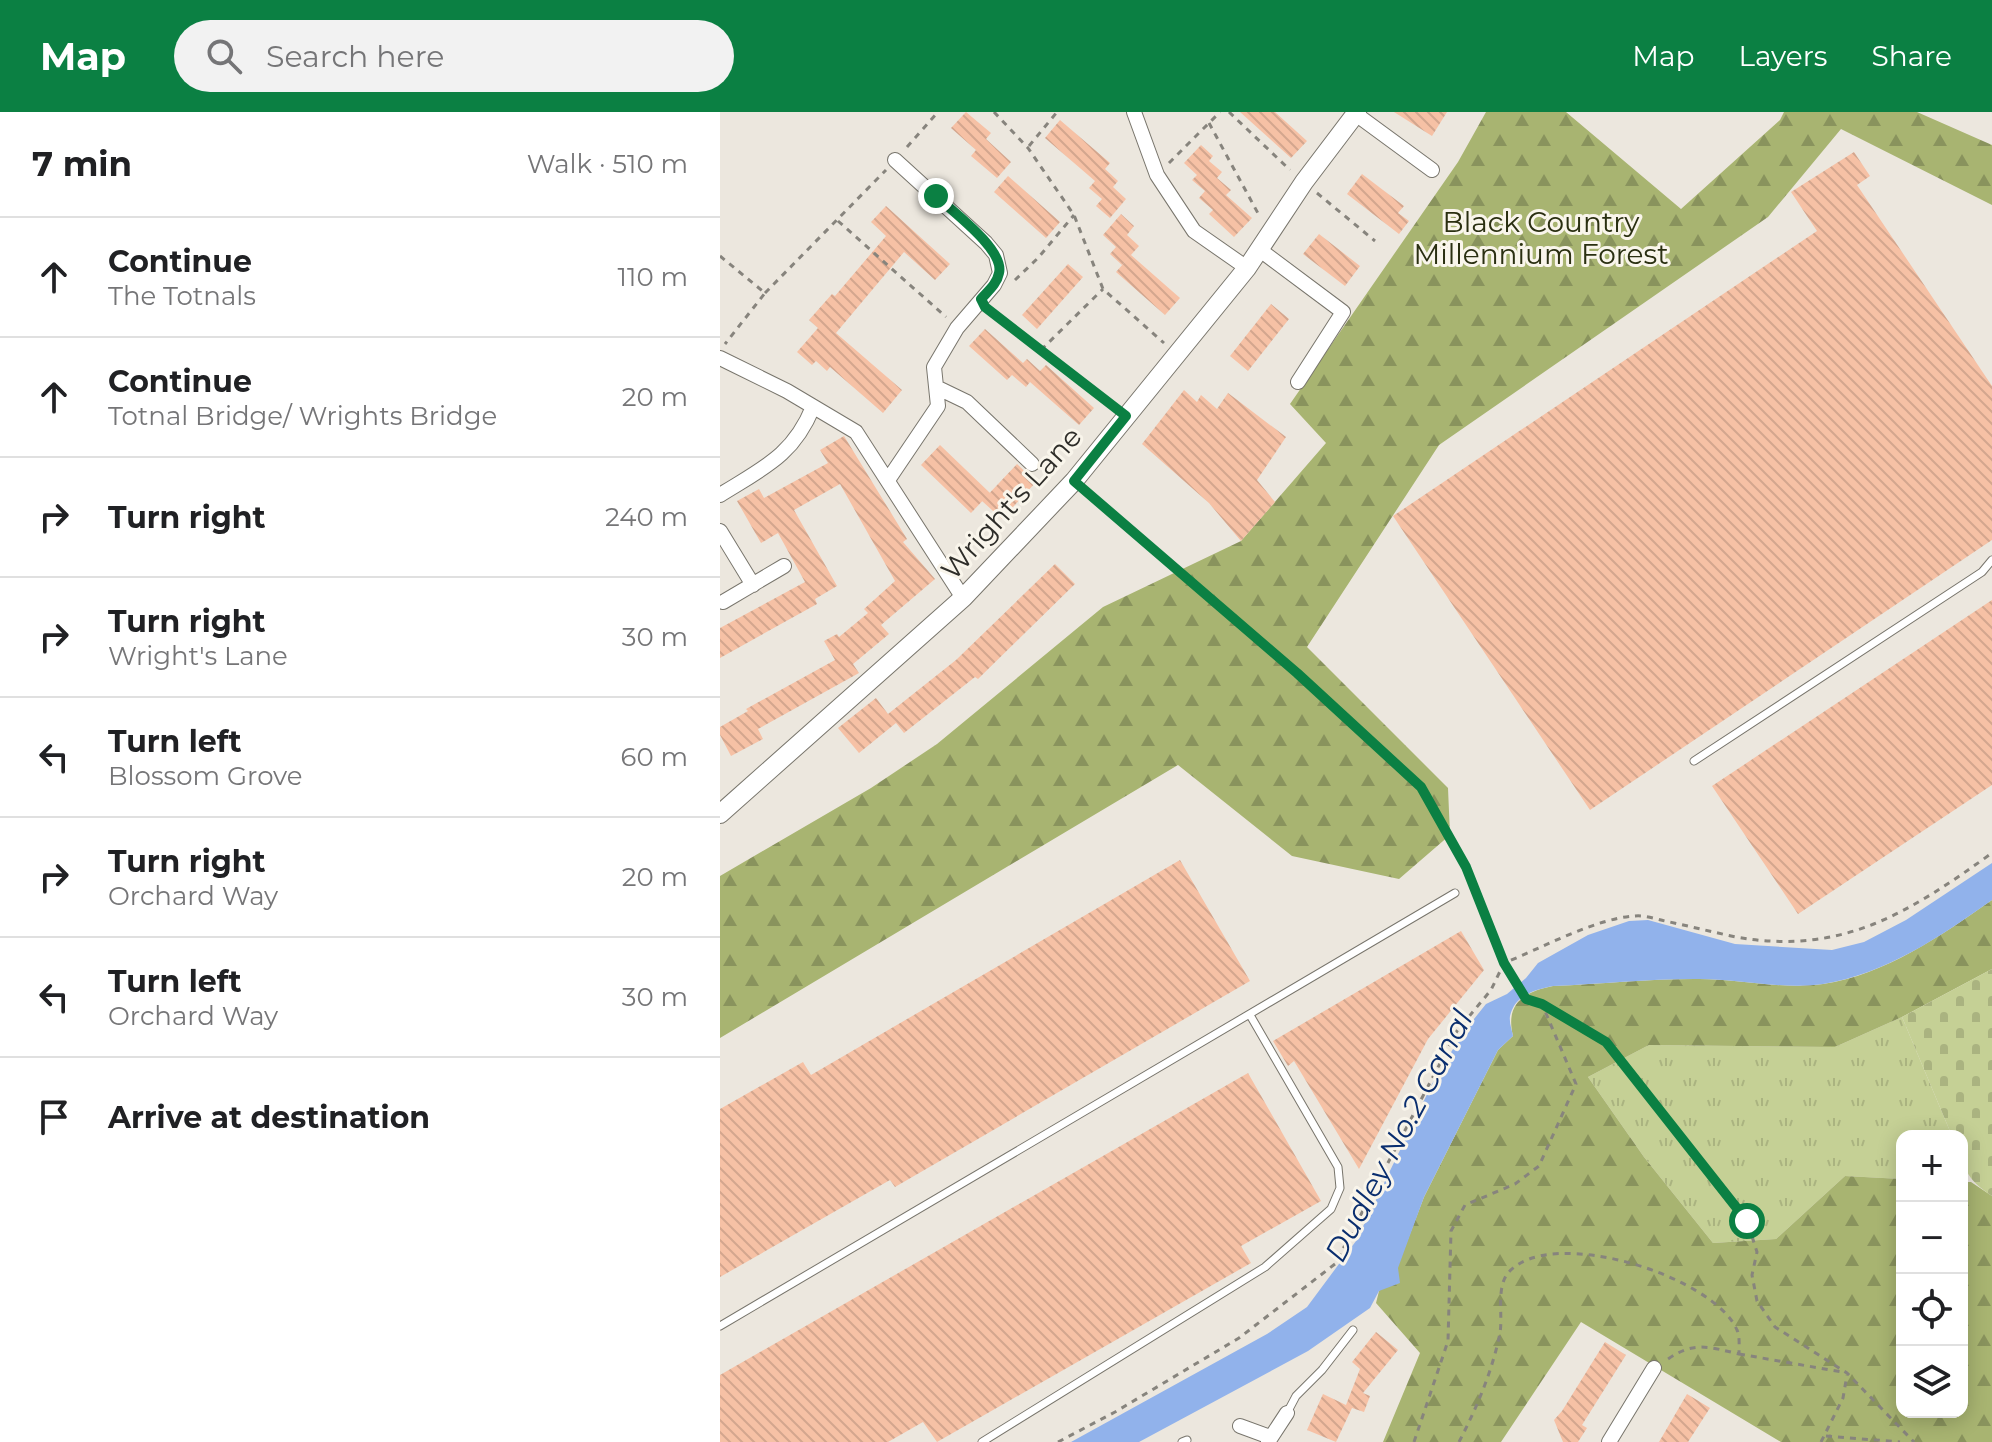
<!DOCTYPE html>
<html lang="en">
<head>
<meta charset="utf-8">
<style>
  :root { --surface:#fff; --page:#f2f2f2; --text:#202124; --muted:#757577; --line:#e0e0e0; --accent:#0b8043 }
  body { margin:0; font-family:Montserrat,sans-serif; background:var(--page); color:var(--text) }
  .controls { position:absolute; right:24px; bottom:24px; display:grid; overflow:hidden; border-radius:16px; box-shadow:0 4px 20px #0003 }
  .controls button { width:72px; height:72px; display:grid; place-items:center; padding:0; border:0; border-bottom:2px solid var(--line); background:var(--surface); color:var(--text); font:40px sans-serif }
  .stop { position:absolute; width:24px; height:24px; margin:-18px; border:6px solid #0b8043; border-radius:50%; background:#fff }
  .stop.end { background:#0b8043; border-color:#fff; box-shadow:0 2px 8px #0008 }
  .list { margin:0; padding:0; list-style:none }
  h2 { display:flex; justify-content:space-between; align-items:center; height:104px; margin:0; padding:0 32px; font-size:34px }
  h2 small { font-size:26px; font-weight:400; color:var(--muted) }
  .list li { display:grid; grid-template-columns:52px 1fr auto; gap:24px; align-items:center; box-sizing:border-box; height:120px; padding:0 32px; border-top:2px solid var(--line) }
  .list b { display:block; font-size:30px; white-space:nowrap }
  .list p { margin:0; font-size:26px; white-space:nowrap; color:var(--muted) }
  .list em { font-size:26px; font-style:normal; color:var(--muted) }
  .icon { flex:none; width:44px; height:44px; fill:none; stroke:currentColor; stroke-width:2; stroke-linecap:round; stroke-linejoin:round }
  .map { position:relative; flex:none; width:1272px; height:1330px; overflow:hidden }
  header { display:flex; align-items:center; gap:48px; box-sizing:border-box; height:112px; padding:0 40px; background:var(--accent); color:#fff }
  header strong { font-size:38px }
  nav { display:flex; gap:44px; margin-inline-start:auto; font-size:28px }
  .search { width:560px; height:72px; background:var(--page); display:flex; align-items:center; gap:20px; box-sizing:border-box; padding:0 28px; border-radius:44px; color:var(--muted); font-size:30px }
  main { display:flex }
  aside { flex:1; background:var(--surface) }
  .map>svg:first-child { display:block }
</style>
</head>
<body>
<header>
<strong>Map</strong>
<div class="search"><svg class="icon" aria-label="search" viewBox="0 0 24 24"><circle cx="10" cy="10" r="6"/><path d="M15 15l6 6"/></svg>Search here</div>
<nav><a>Map</a><a>Layers</a><a>Share</a></nav>
</header>
<main>
<aside>
<h2>7 min<small>Walk · 510 m</small></h2>
<ul class="list">
<li><svg class="icon" aria-label="ahead" viewBox="0 0 24 24"><path d="M12 20V5M6 11l6-6 6 6"/></svg><div><b>Continue</b><p>The Totnals</p></div><em>110 m</em></li>
<li><svg class="icon" aria-label="ahead" viewBox="0 0 24 24"><path d="M12 20V5M6 11l6-6 6 6"/></svg><div><b>Continue</b><p>Totnal Bridge/ Wrights Bridge</p></div><em>20 m</em></li>
<li><svg class="icon" aria-label="right" viewBox="0 0 24 24"><path d="M7 20v-9h11M14 6l5 5-5 5"/></svg><div><b>Turn right</b></div><em>240 m</em></li>
<li><svg class="icon" aria-label="right" viewBox="0 0 24 24"><path d="M7 20v-9h11M14 6l5 5-5 5"/></svg><div><b>Turn right</b><p>Wright's Lane</p></div><em>30 m</em></li>
<li><svg class="icon" aria-label="left" viewBox="0 0 24 24"><path d="M17 20v-9H6M10 6l-5 5 5 5"/></svg><div><b>Turn left</b><p>Blossom Grove</p></div><em>60 m</em></li>
<li><svg class="icon" aria-label="right" viewBox="0 0 24 24"><path d="M7 20v-9h11M14 6l5 5-5 5"/></svg><div><b>Turn right</b><p>Orchard Way</p></div><em>20 m</em></li>
<li><svg class="icon" aria-label="left" viewBox="0 0 24 24"><path d="M17 20v-9H6M10 6l-5 5 5 5"/></svg><div><b>Turn left</b><p>Orchard Way</p></div><em>30 m</em></li>
<li><svg class="icon" aria-label="arrive" viewBox="0 0 24 24"><path d="M6 21V4h12l-3 4 3 4H6"/></svg><div><b>Arrive at destination</b></div></li>
</ul>
</aside>
<div class="map">
<svg width="1272" height="1330" viewBox="0 0 1272 1330">
  <defs>
    <pattern id="grass-tufts" width="24" height="20" patternUnits="userSpaceOnUse" patternTransform="scale(2)"><rect width="24" height="20" fill="#c5d095"/><path d="M3 7l-1-3M5 7V3M7 7l1-3M15 17l-1-3M17 17v-4M19 17l1-3" fill="none" stroke="#aab380"/></pattern>
    <pattern id="forest-firs" width="22" height="20" patternUnits="userSpaceOnUse" patternTransform="scale(2)"><rect width="22" height="20" fill="#a8b471"/><path d="M5 1l3.5 6h-7zM16 11l3.5 6h-7z" fill="#89935d"/></pattern>
    <pattern id="cemetery-stones" width="16" height="16" patternUnits="userSpaceOnUse" patternTransform="scale(2)"><rect width="16" height="16" fill="#c5d095"/><path d="M2 7V4a2 2 0 0 1 4 0v3zM10 15v-3a2 2 0 0 1 4 0v3z" fill="#aab380"/></pattern>
    <pattern id="building-back-hatch" width="6" height="6" patternUnits="userSpaceOnUse" patternTransform="scale(2)"><rect width="6" height="6" fill="#f6c1a5"/><path d="M-1 5l2 2M0 0l6 6M5-1l2 2" fill="none" stroke="#d3a68e"/></pattern>
  </defs>
  <rect width="100%" height="100%" fill="#ece7de"/>
  <path fill="url(#grass-tufts)" d="M 1182,905 L 1232,1024 L 1182,1024 L 1182,1067 L 1125,1064 L 1056,1127 L 993,1131 L 924,1045 L 868,965 L 929,933 L 1115,935 Z"/>
  <path fill="url(#forest-firs)" d="M 766,0 L 846,0 L 961,97 L 1060,8 L 1064,0 L 1197,0 L 1272,33 L 1272,93 L 1121,17 L 1048,105 L 719,333 L 587,535 L 728,676 L 730,723 L 679,767 L 572,744 L 458,653 L 0,926 L 0,764 L 151,676 L 217,632 L 383,495 L 521,429 L 606,331 L 570,292 L 738,50 Z
    M 1272,788 L 1272,857 L 1182,905 L 1115,935 L 929,933 L 868,965 L 924,1045 L 993,1131 L 1056,1127 L 1125,1064 L 1182,1067 L 1182,1300 L 1242,1300 L 1242,1070 L 1251,1070 L 1272,1084 L 1272,1330 L 1061,1330 L 861,1210 L 781,1330 L 663,1330 L 700,1241 L 656,1191 L 659,1179 L 677,1156 L 704,1085 L 778,938 L 793,924 C 785,891 804,880 833,874 C 880,872 927,867 974,867 C 1016,866 1061,878 1103,872 C 1165,863 1222,823 1272,788 Z"/>
  <path fill="url(#cemetery-stones)" d="M 1272,857 L 1272,1084 C 1245,1066 1242,1056 1242,1024 L 1232,1024 L 1182,905 Z"/>
  <path fill="#91b2eb" d="M 1272,751 L 1272,788 C 1221,824 1166,862 1103,872 C 1061,878 1016,866 974,867 C 927,867 880,872 833,874 C 814,878 795,883 790,904 C 789,911 792,918 793,924 L 778,938 L 704,1085 L 678,1156 L 680,1171 L 659,1179 L 650,1196 L 588,1239 L 419,1330 L 351,1330 L 547,1222 L 587,1195 L 636,1129 L 712,972 L 742,922 L 766,892 L 787,882 L 806,866 L 818,851 L 868,823 L 909,809 L 928,808 L 1015,832 L 1112,838 L 1144,830 L 1186,808 Z"/>
  <path fill="url(#building-back-hatch)" d="M 246,0 L 271,21 L 266,27 L 291,50 L 277,66 L 251,44 L 256,38 L 231,16 Z
    M 520,0 L 555,0 L 587,29 L 571,46 Z
    M 674,0 L 727,0 L 712,24 Z
    M 340,8 L 390,51 L 385,57 L 398,69 L 393,75 L 406,87 L 390,106 L 376,94 L 382,87 L 369,76 L 375,69 L 325,26 Z
    M 481,33 L 493,44 L 489,49 L 502,60 L 497,66 L 511,78 L 506,83 L 532,106 L 514,125 L 489,102 L 493,98 L 479,86 L 485,79 L 472,68 L 477,63 L 464,51 Z
    M 1134,40 L 1150,64 L 1137,73 L 1272,274 L 1272,428 L 870,698 L 673,404 L 1097,119 L 1071,80 Z
    M 642,62 L 684,94 L 678,101 L 689,109 L 679,122 L 627,82 Z
    M 288,64 L 340,110 L 326,126 L 274,80 Z
    M 166,94 L 230,152 L 215,168 L 184,140 L 116,221 L 182,278 L 163,301 L 110,255 L 107,259 L 96,249 L 92,253 L 77,240 L 98,216 L 89,208 L 112,182 L 115,184 L 166,124 L 151,110 Z
    M 401,102 L 414,114 L 407,123 L 419,134 L 402,153 L 390,142 L 396,135 L 383,123 Z
    M 599,122 L 640,154 L 625,174 L 583,142 Z
    M 411,143 L 460,186 L 445,203 L 396,160 Z
    M 348,152 L 363,165 L 317,217 L 302,203 Z
    M 551,192 L 569,207 L 528,259 L 510,244 Z
    M 265,217 L 303,251 L 307,247 L 320,259 L 326,253 L 374,296 L 359,313 L 310,270 L 306,275 L 292,263 L 287,268 L 249,234 Z
    M 464,278 L 477,290 L 481,283 L 497,297 L 508,281 L 566,325 L 537,368 L 555,390 L 521,429 L 489,391 L 422,332 Z
    M 124,324 L 187,427 L 183,430 L 215,467 L 161,513 L 169,522 L 133,552 L 139,561 L 38,617 L 43,627 L 11,644 L 0,623 L 0,615 L 28,599 L 26,597 L 115,548 L 104,529 L 117,522 L 119,525 L 148,501 L 144,497 L 175,469 L 120,372 L 74,398 L 117,474 L 95,487 L 97,492 L 0,546 L 0,516 L 85,470 L 58,421 L 41,431 L 17,389 L 39,377 L 44,386 L 108,351 L 100,338 Z
    M 220,333 L 270,381 L 251,401 L 201,353 Z
    M 297,352 L 316,370 L 282,407 L 262,389 Z
    M 335,452 L 355,472 L 258,567 L 255,565 L 184,621 L 176,611 L 139,641 L 118,616 L 156,586 L 168,602 L 236,548 Z
    M 1272,488 L 1272,673 L 1078,802 L 992,674 Z
    M 460,748 L 530,869 L 175,1075 L 170,1068 L 0,1165 L 0,997 L 83,950 L 91,963 Z
    M 741,819 L 764,858 L 708,927 L 639,1057 L 574,949 L 568,954 L 553,929 Z
    M 528,961 L 601,1089 L 521,1134 L 531,1151 L 217,1330 L 203,1310 L 168,1330 L 0,1330 L 0,1263 Z
    M 656,1220 L 678,1238 L 643,1281 L 650,1284 L 644,1300 L 632,1296 L 616,1330 L 587,1318 L 603,1282 L 626,1293 L 640,1257 L 632,1250 Z
    M 885,1230 L 906,1243 L 862,1313 L 867,1316 L 858,1330 L 843,1330 L 834,1308 L 842,1299 Z
    M 967,1282 L 990,1296 L 968,1330 L 939,1330 Z"/>
  <g fill="none" stroke-linecap="round" stroke-linejoin="round">
    <defs>
      <path id="service" d="M 974,649 L 1262,460 L 1272,448
        M 0,1214 L 735,781
        M 567,1301 L 576,1284 L 602,1258 L 633,1218
        M 262,1330 L 545,1155 L 611,1097 L 620,1076 L 618,1055 L 530,903
        M 462,1330 L 467,1328"/>
      <path id="minor" d="M 414,0 L 437,63 L 474,119 L 527,156
        M 633,0 L 712,58
        M 540,138 L 623,200 L 578,270
        M 0,246 L 67,279 L 136,320 L 243,486
        M 218,276 L 247,290 L 312,352
        M 168,368 L 218,294 L 214,255 L 237,216 L 274,173 L 280,161 L 276,143 L 266,131 L 175,48
        M 0,383 C 43,356 73,344 93,295
        M 0,419 L 33,473
        M 3,490 L 64,454
        M 520,1314 L 550,1325
        M 548,1330 L 567,1301
        M 889,1330 L 934,1256"/>
      <path id="tertiary" d="M 0,702 L 243,486 L 354,369 L 527,156 L 584,70 L 637,0"/>
    </defs>
    <use href="#service" stroke="#78756c" stroke-width="9"/>
    <use href="#minor" stroke="#78756c" stroke-width="16"/>
    <use href="#tertiary" stroke="#78756c" stroke-width="20"/>
    <path stroke="#87847d" stroke-width="3" stroke-dasharray="6 6" stroke-linecap="butt" d="M 274,0 L 308,36 L 354,103 L 383,177 L 444,231
      M 509,0 L 570,58
      M 489,11 L 540,105
      M 309,34 L 337,0
      M 187,35 L 218,0
      M 449,51 L 500,0
      M 597,81 L 655,129
      M 118,109 L 226,205
      M 0,144 L 45,181 L 5,232
      M 295,168 L 318,146 L 354,103
      M 45,181 L 166,58
      M 273,201 L 393,294
      M 321,238 L 383,177
      M 366,379 L 577,561 L 701,675 L 746,755 L 784,851 L 806,887 L 822,892 L 886,930 L 1027,1109 L 1037,1140 L 1032,1163 L 1037,1189 L 1055,1215 L 1127,1261 L 1194,1330
      M 1019,1242 L 1122,1260
      M 1106,1324 L 1180,1330
      M 338,1330 L 395,1300 L 519,1226 L 615,1152 L 737,919 L 771,878 L 784,851 C 822,836 876,806 915,804 C 925,803 936,807 945,809 C 969,814 992,820 1016,825 C 1122,844 1190,800 1272,741
      M 694,1330 L 728,1229 L 731,1119 L 745,1093 L 795,1072 L 819,1054 L 856,972 L 822,892
      M 739,1330 C 757,1295 772,1260 780,1221 C 783,1203 776,1176 788,1161 C 830,1112 994,1164 1017,1218 C 1020,1224 1019,1235 1019,1242 C 989,1235 974,1229 948,1247
      M 1101,1330 L 1123,1286 L 1127,1263"/>
    <use href="#service" stroke="#fff" stroke-width="7"/>
    <use href="#minor" stroke="#fff" stroke-width="14"/>
    <use href="#tertiary" stroke="#fff" stroke-width="18"/>
  </g>
  <g fill="none" stroke-linecap="round" stroke-linejoin="round">
    <path stroke="#0b8043" stroke-width="10" d="M 216,84 C 232,99 285,138 279,161 C 277,172 268,179 261,187 L 265,195 L 406,304 L 354,369 L 577,561 L 701,675 L 746,755 L 784,851 L 806,887 L 822,892 L 886,930 L 1027,1109"/>
  </g>
  <g text-anchor="middle" stroke-width="6" stroke-linejoin="round" paint-order="stroke">
    <g font-size="28" fill="#2a2f11" stroke="#f9f5eb">
      <text x="821" y="120">Black Country<tspan x="821" dy="32">Millennium Forest</tspan></text>
    </g>
    <g font-size="28" fill="#2e2d29" stroke="#f9f5eb">
      <text transform="translate(291 391) rotate(-48)" y="10">Wright's Lane</text>
    </g>
    <g font-size="30" font-style="italic" fill="#0a2e6f" stroke="#f9f5eb">
      <text transform="translate(679 1024) rotate(-62)" y="10">Dudley No.2 Canal</text>
    </g>
  </g>
</svg>
<div class="controls">
<button>+</button>
<button>−</button>
<button><svg class="icon" aria-label="locate" viewBox="0 0 24 24"><circle cx="12" cy="12" r="6"/><path d="M12 2v4M12 18v4M2 12h4M18 12h4"/></svg></button>
<button><svg class="icon" aria-label="layers" viewBox="0 0 24 24"><path d="M12 4l9 5-9 5-9-5zM3 14l9 5 9-5"/></svg></button>
</div>
<div class="stop" style="left:1027px;top:1109px"></div>
<div class="stop end" style="left:216px;top:84px"></div>
</div>
</main>
</body>
</html>
